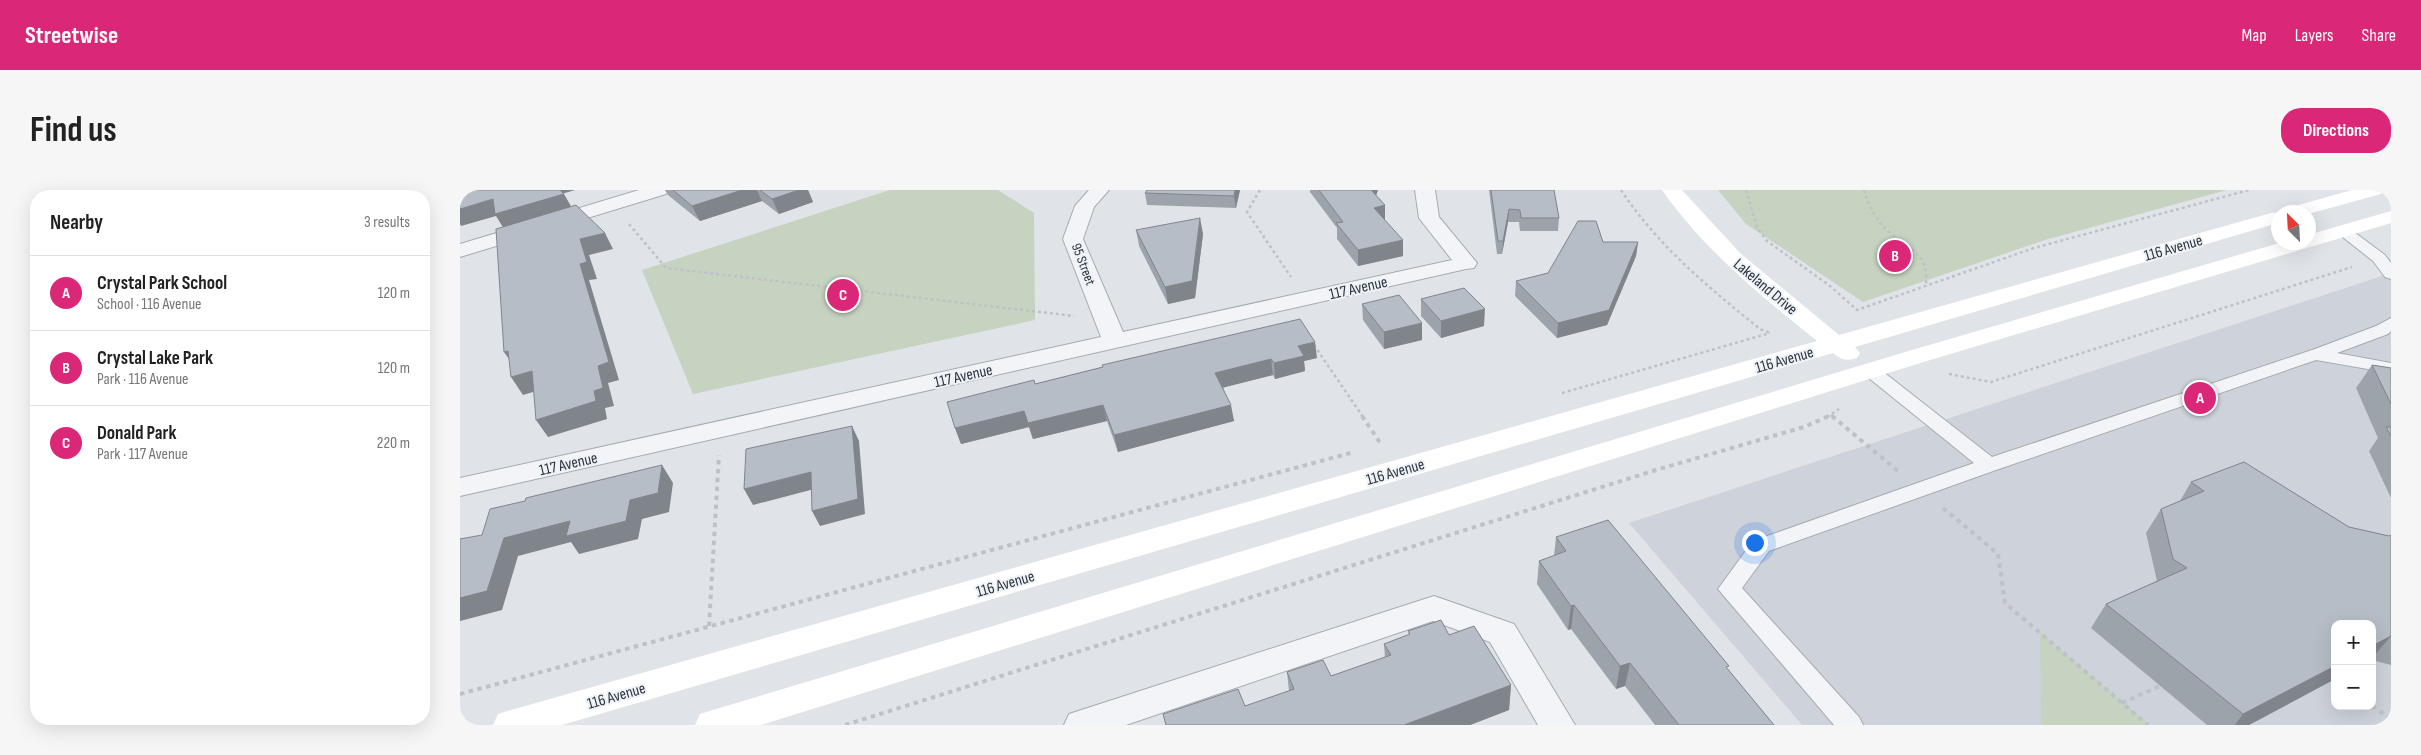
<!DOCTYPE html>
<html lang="en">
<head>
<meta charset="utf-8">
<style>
  :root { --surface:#fff; --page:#f6f6f6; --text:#222; --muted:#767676; --line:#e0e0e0; --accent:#db2777 }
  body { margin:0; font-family:"Sofia Sans Condensed",sans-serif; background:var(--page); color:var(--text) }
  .controls { position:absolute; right:15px; bottom:15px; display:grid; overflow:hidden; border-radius:10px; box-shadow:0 5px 20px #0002 }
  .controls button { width:45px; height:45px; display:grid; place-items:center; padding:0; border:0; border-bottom:1px solid var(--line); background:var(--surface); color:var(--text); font:25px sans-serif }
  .compass { position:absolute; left:1811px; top:15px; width:45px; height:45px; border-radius:50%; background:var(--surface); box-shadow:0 5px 20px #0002; rotate:336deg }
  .you { position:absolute; left:1294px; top:352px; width:18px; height:18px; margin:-12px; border:4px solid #fff; border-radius:50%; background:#1a73e8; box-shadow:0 0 0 8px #1a73e833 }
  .badge { display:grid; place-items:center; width:32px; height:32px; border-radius:50%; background:var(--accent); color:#fff; font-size:16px; font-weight:700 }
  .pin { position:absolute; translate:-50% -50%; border:2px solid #fff; box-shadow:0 1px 5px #0006 }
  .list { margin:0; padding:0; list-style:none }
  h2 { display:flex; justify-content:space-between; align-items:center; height:65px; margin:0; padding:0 20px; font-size:21px }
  h2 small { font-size:16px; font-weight:400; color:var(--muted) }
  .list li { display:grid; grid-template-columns:32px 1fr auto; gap:15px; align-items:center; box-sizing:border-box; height:75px; padding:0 20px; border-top:1px solid var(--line) }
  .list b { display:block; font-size:19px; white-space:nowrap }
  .list p { margin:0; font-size:16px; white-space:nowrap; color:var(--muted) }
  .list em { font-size:16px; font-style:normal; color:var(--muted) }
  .map { position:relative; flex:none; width:1931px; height:535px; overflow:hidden; border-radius:20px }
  header { display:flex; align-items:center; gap:30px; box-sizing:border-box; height:70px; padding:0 25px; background:var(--accent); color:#fff }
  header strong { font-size:24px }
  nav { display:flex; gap:28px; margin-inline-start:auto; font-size:18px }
  .intro { display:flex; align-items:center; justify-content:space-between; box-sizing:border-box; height:120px; padding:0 30px }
  h1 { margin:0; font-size:35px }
  .button { padding:12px 22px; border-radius:20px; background:var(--accent); color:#fff; font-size:18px; font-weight:700 }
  main { display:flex; gap:30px; padding:0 30px }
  aside { flex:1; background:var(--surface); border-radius:20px; box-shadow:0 5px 20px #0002 }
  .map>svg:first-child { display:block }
</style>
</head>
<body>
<header>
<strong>Streetwise</strong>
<nav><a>Map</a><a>Layers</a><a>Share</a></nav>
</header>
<div class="intro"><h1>Find us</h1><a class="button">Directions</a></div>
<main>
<aside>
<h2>Nearby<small>3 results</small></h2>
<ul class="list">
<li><span class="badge">A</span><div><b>Crystal Park School</b><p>School · 116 Avenue</p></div><em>120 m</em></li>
<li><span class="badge">B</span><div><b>Crystal Lake Park</b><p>Park · 116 Avenue</p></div><em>120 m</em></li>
<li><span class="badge">C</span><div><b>Donald Park</b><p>Park · 117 Avenue</p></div><em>220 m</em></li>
</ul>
</aside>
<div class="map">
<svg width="1931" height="535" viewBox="0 0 1931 535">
  <rect width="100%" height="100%" fill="#e0e4e9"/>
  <path fill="#ced3db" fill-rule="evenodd" d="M 1931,83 L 1931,535 L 1342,535 L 1169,333 ZM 1875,434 L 1912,434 L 1912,516 L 1875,516 Z"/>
  <path fill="#c6d3c1" d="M 430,0 L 538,0 L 574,23 L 575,130 L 233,204 L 182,80 Z
    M 1258,0 L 1767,0 L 1585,50 L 1403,112 L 1286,34 Z
    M 1580,442 L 1690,535 L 1581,535 Z"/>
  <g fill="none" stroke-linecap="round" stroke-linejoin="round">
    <defs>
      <path id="lane" d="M 1885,38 L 1890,39 L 1925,65 L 1931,73 L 1931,89 L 1925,87 L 1913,71 L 1880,45 L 1878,42 L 1880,39 Z
        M 1931,128 L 1931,141 L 1928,144 L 1877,163 L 1931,173 L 1931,183 L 1856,170 L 1536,280 L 1309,361 L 1282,398 L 1399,527 L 1403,535 L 1374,535 L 1258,399 L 1293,351 L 1514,273 L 1405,185 L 1402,181 L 1405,177 L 1417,177 L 1532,267 L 1855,159 L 1916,136 Z"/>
      <path id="street" d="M 179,0 L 209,0 L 206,4 L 0,67 L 0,54 Z
        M 629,0 L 649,0 L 634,17 L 623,49 L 663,142 L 992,70 L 959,28 L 955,0 L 975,0 L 979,27 L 1017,73 L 1014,78 L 1006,79 L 0,306 L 0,288 L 641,147 L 603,49 L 615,16 Z
        M 974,406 L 1054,434 L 1115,535 L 1078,535 L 1030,452 L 973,431 L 666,535 L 604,535 L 609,524 Z"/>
    </defs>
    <use href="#lane" stroke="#a5abb3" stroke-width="2"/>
    <use href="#street" stroke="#a5abb3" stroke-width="2"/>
    <path stroke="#bec2c7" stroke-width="2.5" stroke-dasharray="3 3" stroke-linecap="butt" d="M 800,0 L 787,22 L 831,87
      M 1161,0 C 1198,56 1248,97 1300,139 L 1310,143
      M 1286,0 L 1297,37 L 1307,51 L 1370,96 L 1397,120 L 1574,58 L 1789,0
      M 1404,0 C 1408,15 1416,30 1428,41 C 1447,59 1469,62 1466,94
      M 169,34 L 206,78 L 614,126
      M 854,155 L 903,227
      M 1489,184 L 1531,192 L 1892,77
      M 1102,203 L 1310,143
      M 1371,225 L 1374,227
      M 1367,227 L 1379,219"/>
    <path stroke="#bec2c7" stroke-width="4" stroke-dasharray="4.5 4.5" stroke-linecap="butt" d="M 902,226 L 921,254
      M 1372,226 L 1439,282
      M 1483,318 L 1538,364 L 1545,413 L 1688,535
      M 249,436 L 259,265
      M 0,504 L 894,262
      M 1662,513 L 1700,496
      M 1912,516 L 1931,529
      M 385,535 L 1196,280 L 1344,237 L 1369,226"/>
    <use href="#lane" fill="#f3f4f7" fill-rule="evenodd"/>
    <use href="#street" fill="#f3f4f7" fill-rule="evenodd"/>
    <path fill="#fff" fill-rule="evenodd" d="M 1202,0 L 1222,0 L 1280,63 L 1379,145 L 1811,23 L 1824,22 L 1818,22 L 1818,33 L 1395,157 L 1400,163 L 1397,168 C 1387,171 1381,170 1373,163 L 102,535 L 33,535 L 38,524 L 51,520 L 1357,151 C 1301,106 1244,60 1202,0 Z
      M 1892,0 L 1924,0 L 1921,4 L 1848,24 L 1848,22 L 1825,22 L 1828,18 Z
      M 1931,21 L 1931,33 L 1470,170 L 301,535 L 235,535 L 240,524 L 253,520 L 1452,160 L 1823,52 L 1848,52 L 1848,45 Z"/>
  </g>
  <path fill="#9da3aa" d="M 205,0 L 348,0 L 353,12 L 319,24 L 302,11 L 240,31 L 208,5 Z
    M 780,0 L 776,18 L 687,15 L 685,3 Z
    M 850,0 L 918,0 L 916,6 L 925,15 L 925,30 L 943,66 L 898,76 L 877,49 L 877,38 L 850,2 Z
    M 1029,0 L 1094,0 L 1099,28 L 1098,41 L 1060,41 L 1059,32 L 1048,32 L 1042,64 L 1037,64 Z
    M 676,40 L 743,44 L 735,108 L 708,114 L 679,56 Z
    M 1143,52 L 1178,52 L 1176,66 L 1147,135 L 1097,148 L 1055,106 L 1056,91 L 1088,83 Z
    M 961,109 L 1024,136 L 981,148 L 961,126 Z
    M 902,114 L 962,133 L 962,150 L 924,159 L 903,130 Z
    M 857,168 L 844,171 L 845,181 L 815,189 L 813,185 L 763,197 L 774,231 L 658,262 L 647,231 L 573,249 L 569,237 L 501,254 L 495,238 L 575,194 L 643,177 Z
    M 1912,175 L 1931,178 L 1931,308 L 1909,261 L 1918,248 L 1896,198 Z
    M 1731,292 L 1889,337 L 1929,346 L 1931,345 L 1931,475 L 1912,470 L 1912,434 L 1875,489 L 1789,535 L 1747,535 L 1631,438 L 1646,414 L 1697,391 L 1686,343 L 1701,319 L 1720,311 Z
    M 1096,347 L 1268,480 L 1314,535 L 1195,535 L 1165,496 L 1156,499 L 1111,439 L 1108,440 L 1077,394 L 1079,371 L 1094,366 Z
    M 948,441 L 989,445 L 1051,495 L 1049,520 L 1010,535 L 706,535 L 703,524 L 785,516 L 829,501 L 827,482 L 871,486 L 925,468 L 924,454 L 949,445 Z"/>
  <path fill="#80848b" d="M 96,0 L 115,0 L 98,5 Z
    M 282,0 L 297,0 L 302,11 L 240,31 L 232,16 Z
    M 339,0 L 348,0 L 353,12 L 319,24 L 312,9 Z
    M 775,0 L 780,0 L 776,18 L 774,6 Z
    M 912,0 L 918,0 L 912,16 Z
    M 104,4 L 112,18 L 44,39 L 36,26 L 1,36 L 0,34 L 0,19 L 33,9 Z
    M 925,15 L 925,31 L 914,18 Z
    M 1049,19 L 1048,32 L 1042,64 L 1043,51 Z
    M 740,28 L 743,44 L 735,108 L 708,114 L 705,97 Z
    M 145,43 L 153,59 L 129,65 L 137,89 L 129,90 L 159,190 L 148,193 L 154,216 L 145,218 L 147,229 L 88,247 L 76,230 L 134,201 L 138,176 L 120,74 L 120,49 Z
    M 943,50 L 943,66 L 898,76 L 898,60 Z
    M 1178,52 L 1176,66 L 1147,135 L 1097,148 L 1098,133 Z
    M 1025,119 L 1024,136 L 981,148 L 981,131 Z
    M 962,133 L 962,150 L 924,159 L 924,142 Z
    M 855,152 L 857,168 L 844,171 L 845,181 L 815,189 L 814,173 L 838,156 Z
    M 48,161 L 56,179 L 44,162 Z
    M 811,169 L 813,185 L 758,199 L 755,183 Z
    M 72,181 L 83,199 L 63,205 L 51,187 Z
    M 643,215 L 647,231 L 573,249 L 569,237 L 501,254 L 495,238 L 564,221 Z
    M 771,215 L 774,231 L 658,262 L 654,245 Z
    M 392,236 L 399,251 L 405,324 L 360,336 L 352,321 Z
    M 202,275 L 213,293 L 209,322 L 182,329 L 178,349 L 119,364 L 111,352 L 58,366 L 42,420 L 0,431 L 0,408 L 44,348 L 170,310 Z
    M 351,282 L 358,298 L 293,315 L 284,299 Z
    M 1114,415 L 1111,439 L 1108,440 L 1111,416 Z
    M 1931,446 L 1912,468 L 1912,456 Z
    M 1170,473 L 1165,496 L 1156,499 L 1160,476 Z
    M 1875,476 L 1875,489 L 1789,535 L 1775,535 L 1783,524 Z
    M 1051,495 L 1049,520 L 1010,535 L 944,535 Z"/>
  <path fill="#b7bdc6" stroke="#80848b" d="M 0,0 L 100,0 L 104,4 L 35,24 L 33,9 L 0,19 Z
    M 213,0 L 282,0 L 232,16 Z
    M 300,0 L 339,0 L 312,9 Z
    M 687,0 L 775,0 L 774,6 L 685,3 Z
    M 859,0 L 912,0 L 912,1 L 925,15 L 914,18 L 943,50 L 898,60 L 876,33 L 883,32 Z
    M 1031,0 L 1094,0 L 1099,28 L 1061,28 L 1060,20 L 1049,19 L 1043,51 L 1038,51 Z
    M 116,15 L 145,43 L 120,49 L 127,72 L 120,74 L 149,172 L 138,176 L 143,198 L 134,201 L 136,211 L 76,230 L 72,181 L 51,187 L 48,161 L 44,162 L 36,39 Z
    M 740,28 L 732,91 L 705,97 L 676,40 Z
    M 1118,31 L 1136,31 L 1143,52 L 1178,52 L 1149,120 L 1098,133 L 1056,91 L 1088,83 Z
    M 1004,98 L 1025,119 L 981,131 L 961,109 Z
    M 939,105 L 962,133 L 924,142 L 902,114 Z
    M 840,129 L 855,152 L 838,156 L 844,166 L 814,173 L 811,169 L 755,183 L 771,215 L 654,245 L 643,215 L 568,233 L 564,221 L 495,238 L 487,212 L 574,190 L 575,194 L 643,177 L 642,175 Z
    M 1912,175 L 1931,178 L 1931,214 Z
    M 392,236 L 398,309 L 352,321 L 351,282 L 284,299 L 286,259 Z
    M 1926,237 L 1931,237 L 1931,246 Z
    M 1784,272 L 1889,337 L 1929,346 L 1931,345 L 1931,446 L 1912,456 L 1912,434 L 1875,434 L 1875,476 L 1783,524 L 1646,414 L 1727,378 L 1713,369 L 1701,319 L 1744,301 L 1731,292 Z
    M 202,275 L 198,303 L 170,310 L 166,331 L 106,346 L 110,331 L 44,348 L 27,401 L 0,408 L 0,349 L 22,345 L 30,319 L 65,311 L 66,308 Z
    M 1148,330 L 1269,476 L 1266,477 L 1314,535 L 1219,535 L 1170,473 L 1160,476 L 1114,415 L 1111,416 L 1079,371 L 1106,361 L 1096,347 Z
    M 981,430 L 989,445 L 1014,436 L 1051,495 L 944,535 L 706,535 L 703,524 L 778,499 L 785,516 L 834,499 L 827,482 L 863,470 L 871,486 L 931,465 L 924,454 L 950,444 L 948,441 Z"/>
  <g text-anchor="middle" stroke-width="4" stroke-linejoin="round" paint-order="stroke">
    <g font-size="14" fill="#293240" stroke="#eff3f6">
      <text transform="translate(624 74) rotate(69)" y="5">95 Street</text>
    </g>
    <g font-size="16" fill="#293240" stroke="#eff3f6">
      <text transform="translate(1713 57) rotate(-16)" y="6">116 Avenue</text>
      <text transform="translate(1306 96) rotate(40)" y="6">Lakeland Drive</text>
      <text transform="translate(898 97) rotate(-13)" y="6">117 Avenue</text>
      <text transform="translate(1324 169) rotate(-16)" y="6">116 Avenue</text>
      <text transform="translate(503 185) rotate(-13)" y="6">117 Avenue</text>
      <text transform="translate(108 273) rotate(-13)" y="6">117 Avenue</text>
      <text transform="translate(935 281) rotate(-16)" y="6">116 Avenue</text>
      <text transform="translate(545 393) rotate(-16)" y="6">116 Avenue</text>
      <text transform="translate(156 505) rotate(-16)" y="6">116 Avenue</text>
    </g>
  </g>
</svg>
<div class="controls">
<button>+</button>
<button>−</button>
</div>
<svg class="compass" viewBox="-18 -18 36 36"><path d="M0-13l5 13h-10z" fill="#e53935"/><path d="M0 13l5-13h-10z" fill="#767676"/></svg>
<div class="you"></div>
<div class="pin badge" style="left:1740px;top:208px">A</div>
<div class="pin badge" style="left:1435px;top:66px">B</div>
<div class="pin badge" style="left:383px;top:105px">C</div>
</div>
</main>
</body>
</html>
